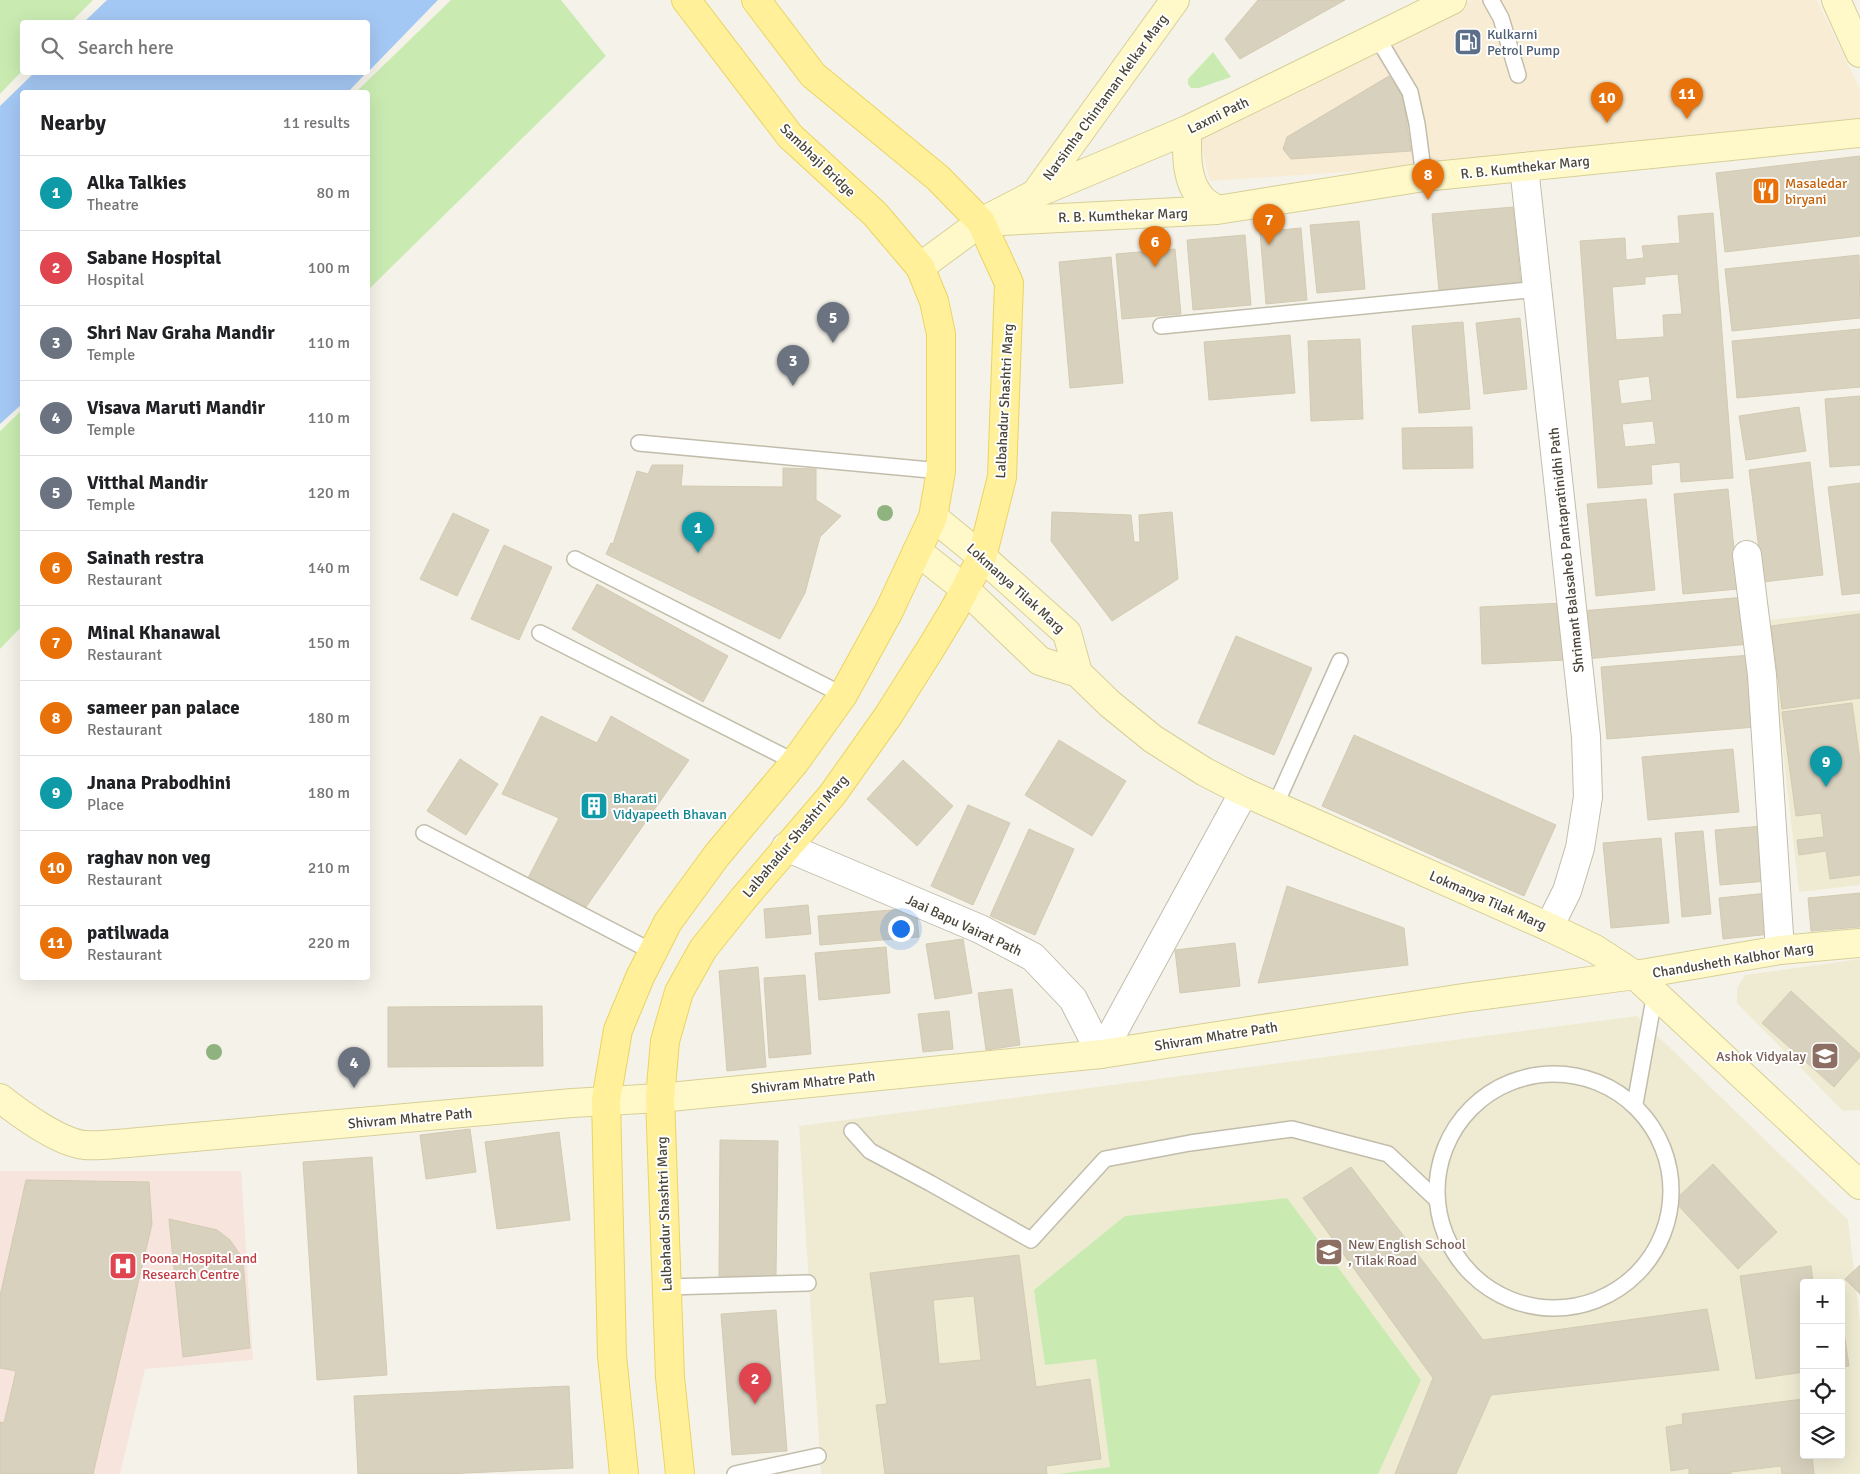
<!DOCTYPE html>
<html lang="en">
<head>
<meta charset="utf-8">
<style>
  :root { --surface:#fff; --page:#f6f6f6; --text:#202124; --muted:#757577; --line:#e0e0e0; --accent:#ea580c }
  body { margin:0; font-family:Signika,sans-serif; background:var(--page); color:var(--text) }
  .controls { position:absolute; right:15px; bottom:15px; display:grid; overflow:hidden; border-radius:5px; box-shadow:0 5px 20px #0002 }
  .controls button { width:45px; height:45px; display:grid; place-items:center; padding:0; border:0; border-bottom:1px solid var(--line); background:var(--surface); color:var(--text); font:25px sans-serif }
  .you { position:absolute; left:900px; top:928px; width:18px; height:18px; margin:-12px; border:4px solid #fff; border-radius:50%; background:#1a73e8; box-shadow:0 0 0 8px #1a73e833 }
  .badge { display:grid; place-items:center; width:32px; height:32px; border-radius:50%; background:var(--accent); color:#fff; font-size:16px; font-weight:700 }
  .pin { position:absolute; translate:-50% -41px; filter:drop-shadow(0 1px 2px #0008) }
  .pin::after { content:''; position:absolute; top:26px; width:18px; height:15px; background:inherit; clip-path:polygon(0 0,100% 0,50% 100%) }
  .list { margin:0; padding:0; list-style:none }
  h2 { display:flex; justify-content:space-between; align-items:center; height:65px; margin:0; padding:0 20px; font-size:21px }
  h2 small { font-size:16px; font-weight:400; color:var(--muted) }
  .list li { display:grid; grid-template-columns:32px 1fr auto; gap:15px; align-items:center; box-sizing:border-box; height:75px; padding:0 20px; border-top:1px solid var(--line) }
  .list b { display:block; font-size:19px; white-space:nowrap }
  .list p { margin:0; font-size:16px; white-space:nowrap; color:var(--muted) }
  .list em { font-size:16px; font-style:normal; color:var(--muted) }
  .icon { flex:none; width:28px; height:28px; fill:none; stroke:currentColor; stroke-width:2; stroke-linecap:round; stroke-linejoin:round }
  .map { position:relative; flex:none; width:1860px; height:1474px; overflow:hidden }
  .search { position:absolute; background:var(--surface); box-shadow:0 5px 20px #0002; left:20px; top:20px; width:350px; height:55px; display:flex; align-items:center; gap:12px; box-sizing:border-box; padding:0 18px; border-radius:5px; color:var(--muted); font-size:19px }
  .panel { position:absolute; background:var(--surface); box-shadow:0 5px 20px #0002; left:20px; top:90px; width:350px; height:890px; border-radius:5px }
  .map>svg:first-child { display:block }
</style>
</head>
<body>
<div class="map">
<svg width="1860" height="1474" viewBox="0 0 1860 1474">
  <rect width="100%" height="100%" fill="#f5f3e9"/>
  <path fill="#f8edd4" d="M 1472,0 L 1817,0 L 1860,89 L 1860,121 L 1469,164 L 1210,181 L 1198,132 Z"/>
  <path fill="#efebd3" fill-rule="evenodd" d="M 1860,610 L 1860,885 L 1799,892 L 1768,620 Z
    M 1860,959 L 1860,1110 L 1843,1111 L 1737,1003 L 1737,988 L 1745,975 Z
    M 1637,1016 L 1848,1220 L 1860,1321 L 1860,1474 L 821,1474 L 799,1126 ZM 1804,1283 L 1841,1283 L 1841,1455 L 1804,1455 Z"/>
  <path fill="#f6e4dd" d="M 0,1171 L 241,1171 L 253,1360 L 145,1369 L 120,1474 L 0,1474 Z"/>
  <path fill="#c9ebb1" d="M 0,0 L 93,0 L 71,22 L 22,22 L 22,71 L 0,94 Z
    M 451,0 L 561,0 L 606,56 L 368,290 L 368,92 L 356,92 Z
    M 1213,52 L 1231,77 L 1199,88 L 1191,88 L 1188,84 L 1188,79 Z
    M 22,410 L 22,626 L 0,649 L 0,431 Z
    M 1287,1198 L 1421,1380 L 1378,1474 L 1058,1474 L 1110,1467 L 1096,1359 L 1045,1365 L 1034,1290 L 1125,1216 Z"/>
  <path fill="#a4c8f4" d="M 107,0 L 438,0 L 368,72 L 368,22 L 84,22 Z
    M 367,72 L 348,92 L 22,92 L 22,404 L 0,424 L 0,106 L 34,73 Z"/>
  <path fill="#d8d1be" stroke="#d3cab1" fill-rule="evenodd" d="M 1258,0 L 1345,0 L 1240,59 L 1225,39 Z
    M 1389,76 L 1403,98 L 1411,151 L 1291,159 L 1283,149 L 1287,137 Z
    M 1860,156 L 1860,236 L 1725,252 L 1716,173 Z
    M 1513,207 L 1521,283 L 1439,291 L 1432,214 Z
    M 1713,213 L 1733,478 L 1681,482 L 1680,462 L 1651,465 L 1652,484 L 1598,488 L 1580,241 L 1625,238 L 1626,260 L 1644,258 L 1642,246 L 1680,243 L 1678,216 ZM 1678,274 L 1682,314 L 1663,315 L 1664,337 L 1616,340 L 1612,287 L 1645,284 L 1645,277 ZM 1649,376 L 1652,400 L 1621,404 L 1618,380 ZM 1653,421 L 1656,444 L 1625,447 L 1622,424 Z
    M 1359,221 L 1365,289 L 1317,293 L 1310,225 Z
    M 1301,228 L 1307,300 L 1266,304 L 1260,232 Z
    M 1245,235 L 1251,305 L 1193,310 L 1187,240 Z
    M 1175,249 L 1181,314 L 1122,319 L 1116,254 Z
    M 1859,255 L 1860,318 L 1732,331 L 1725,269 Z
    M 1111,257 L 1123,383 L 1070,388 L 1059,262 Z
    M 1520,318 L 1527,389 L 1484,394 L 1476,323 Z
    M 1463,322 L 1470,409 L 1419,413 L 1412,326 Z
    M 1860,329 L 1860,387 L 1737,398 L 1732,341 Z
    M 1290,335 L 1295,393 L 1209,400 L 1204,342 Z
    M 1360,339 L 1363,419 L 1311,421 L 1308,341 Z
    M 1860,396 L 1860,465 L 1830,467 L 1825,399 Z
    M 1799,407 L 1806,451 L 1746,460 L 1739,416 Z
    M 1472,427 L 1473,468 L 1403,469 L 1402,428 Z
    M 1810,462 L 1823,575 L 1763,582 L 1749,470 Z
    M 652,465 L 683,465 L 681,486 L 783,487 L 783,468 L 816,469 L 816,500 L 841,516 L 820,537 L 805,593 L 780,639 L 606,554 L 611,543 L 613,544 L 637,471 L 648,474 Z
    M 1860,483 L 1860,593 L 1842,595 L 1828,487 Z
    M 1728,489 L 1738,589 L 1683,594 L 1674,494 Z
    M 1646,499 L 1655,590 L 1596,596 L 1587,504 Z
    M 1052,512 L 1131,515 L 1134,542 L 1140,542 L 1139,515 L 1172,512 L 1178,579 L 1112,621 L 1051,541 Z
    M 453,513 L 489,530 L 457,596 L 420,579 Z
    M 504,545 L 552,567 L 519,640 L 471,619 Z
    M 597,584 L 728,656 L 703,702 L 572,629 Z
    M 1746,597 L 1750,644 L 1585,659 L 1581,611 Z
    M 1564,603 L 1567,660 L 1482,664 L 1480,607 Z
    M 1860,614 L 1860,698 L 1782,709 L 1771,626 Z
    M 1236,636 L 1312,668 L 1274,755 L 1198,723 Z
    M 1751,655 L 1756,727 L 1607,739 L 1601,667 Z
    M 1852,703 L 1860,761 L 1860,875 L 1830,879 L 1826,851 L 1799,855 L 1797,840 L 1824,837 L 1821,813 L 1796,816 L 1782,712 Z
    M 541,716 L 597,743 L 611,716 L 689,760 L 586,907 L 527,880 L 559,818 L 502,794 Z
    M 1354,735 L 1556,825 L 1524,896 L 1322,806 Z
    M 1059,740 L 1126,781 L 1092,836 L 1025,795 Z
    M 1733,749 L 1739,812 L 1648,820 L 1642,757 Z
    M 460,759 L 498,784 L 466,835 L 427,811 Z
    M 903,760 L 953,806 L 917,846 L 867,799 Z
    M 968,805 L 1010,823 L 973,905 L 931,886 Z
    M 1763,826 L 1768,881 L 1720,885 L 1715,830 Z
    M 1029,829 L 1074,849 L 1035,935 L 990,916 Z
    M 1703,831 L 1711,914 L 1682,917 L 1675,833 Z
    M 1661,838 L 1669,923 L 1611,928 L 1603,843 Z
    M 1287,886 L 1404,928 L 1408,965 L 1258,983 Z
    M 1768,893 L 1771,934 L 1723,939 L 1719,898 Z
    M 1860,893 L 1860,927 L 1811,931 L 1808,898 Z
    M 808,905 L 811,934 L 766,938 L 764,909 Z
    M 916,908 L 919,937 L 820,945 L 818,916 Z
    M 963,939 L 972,993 L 935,999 L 926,944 Z
    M 1235,943 L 1240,986 L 1180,993 L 1175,950 Z
    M 886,947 L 890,993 L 819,1000 L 815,953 Z
    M 758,967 L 766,1067 L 727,1071 L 719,971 Z
    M 805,975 L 811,1054 L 769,1058 L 764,978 Z
    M 1012,989 L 1020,1045 L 986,1050 L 978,993 Z
    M 1791,991 L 1860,1054 L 1860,1057 L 1834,1087 L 1762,1023 Z
    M 542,1006 L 543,1066 L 388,1067 L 388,1007 Z
    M 949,1011 L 953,1049 L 923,1052 L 918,1014 Z
    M 470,1129 L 476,1172 L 426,1179 L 420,1135 Z
    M 559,1132 L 570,1220 L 497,1229 L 485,1142 Z
    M 720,1140 L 778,1141 L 776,1277 L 719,1276 Z
    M 372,1157 L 387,1375 L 317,1380 L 303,1162 Z
    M 1713,1164 L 1777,1232 L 1738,1269 L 1674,1201 Z
    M 1351,1167 L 1483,1340 L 1707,1309 L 1719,1370 L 1491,1395 L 1456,1474 L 1395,1474 L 1433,1378 L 1303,1198 Z
    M 26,1180 L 149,1182 L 152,1224 L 93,1474 L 0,1474 L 0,1422 L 4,1423 L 16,1371 L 0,1368 L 0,1296 Z
    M 169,1219 L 217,1230 L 230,1240 L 239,1253 L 243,1260 L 250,1348 L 183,1357 Z
    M 1019,1255 L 1036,1387 L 1090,1379 L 1101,1459 L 1046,1466 L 1047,1474 L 885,1474 L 876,1405 L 887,1404 L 870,1273 ZM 974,1296 L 981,1360 L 939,1364 L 933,1300 Z
    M 1860,1265 L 1860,1294 L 1845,1279 Z
    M 1811,1266 L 1813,1283 L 1804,1283 L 1804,1372 L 1756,1379 L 1740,1276 Z
    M 776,1310 L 787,1451 L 732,1455 L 721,1314 Z
    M 1841,1312 L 1849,1366 L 1841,1367 Z
    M 569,1386 L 573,1468 L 446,1474 L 358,1474 L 354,1396 Z
    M 1804,1399 L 1804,1455 L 1812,1455 L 1814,1474 L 1782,1474 L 1781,1466 L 1731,1472 L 1731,1474 L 1689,1474 L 1689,1468 L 1671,1471 L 1666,1427 L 1683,1424 L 1682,1414 Z"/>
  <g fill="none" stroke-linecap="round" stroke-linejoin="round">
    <defs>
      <path id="lane" d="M 1491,0 L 1501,18 L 1518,75
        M 1377,37 L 1410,92 L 1417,124 L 1424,177
        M 1161,326 L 1538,289
        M 639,443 L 941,471
        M 575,559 L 843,695
        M 540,633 L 795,762
        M 1275,806 L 1340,661
        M 424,833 L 653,952
        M1437 1191a117 117 0 1 1 234 0a117 117 0 1 1-234 0Z
        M 1635,1104 L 1655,993
        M 852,1131 L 870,1151 L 930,1183 L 1031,1240 L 1105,1159 L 1190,1143 L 1292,1129 L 1388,1154 L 1436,1199
        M 667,1287 L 808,1283
        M 735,1474 L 818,1456"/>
      <path id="street" d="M 1524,167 L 1586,737 L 1588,797 L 1580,848 L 1567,891 L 1549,927
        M 1747,555 L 1762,675 L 1780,950
        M 786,847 L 980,929 L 1033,957 L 1073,999 L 1101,1054
        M 1101,1054 L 1244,792"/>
      <path id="secondary" d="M 1836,0 L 1860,53
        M 1187,130 C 1187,153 1185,179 1201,198 C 1205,203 1212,206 1217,210
        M 1035,194 L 1175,0
        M 981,222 L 1217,210 L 1424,177 L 1860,133
        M 920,267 L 981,222 L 1035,194 L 1187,130 L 1452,0
        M 933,517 L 982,557 L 1067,633 L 1078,673
        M 917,551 L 965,589 L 1040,661 L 1078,673 L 1110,704 L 1153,739 L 1205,772 L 1244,792 L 1549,927 L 1595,949 L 1635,975 L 1860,1185
        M 0,1098 C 19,1113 60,1143 85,1145 C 99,1146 113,1144 128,1143 L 572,1103 L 660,1098 L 1101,1054 L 1463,998 L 1635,975 L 1780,950 L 1860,943"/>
      <path id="primary" d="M 624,1474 L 612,1356 L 606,1100 L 618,1030 L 640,977 L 668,922 L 717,855 L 795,762 L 843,695 L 889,611 L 933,517 L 941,471 L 941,334 L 934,301 L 920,267 L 875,214 L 790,136 L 686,0
        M 680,1474 L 670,1377 L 660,1098 L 665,1041 L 679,992 L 703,949 L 743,899 L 832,795 L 888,716 L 931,648 L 954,610 L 982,557 L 1002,477 L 1009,283 L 981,222 L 938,178 L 813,75 L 756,0"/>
    </defs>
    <use href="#lane" stroke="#c2bdab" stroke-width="18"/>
    <use href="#street" stroke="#c2bdab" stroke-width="30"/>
    <use href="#secondary" stroke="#d7cf97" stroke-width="30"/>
    <use href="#primary" stroke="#ead463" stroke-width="30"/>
    <use href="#lane" stroke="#fff" stroke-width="15"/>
    <use href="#street" stroke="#fff" stroke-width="28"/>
    <use href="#secondary" stroke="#fff9ca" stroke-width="28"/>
    <use href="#primary" stroke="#fff099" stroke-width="28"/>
  </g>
  <g fill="#8fb37e">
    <circle cx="885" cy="513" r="8"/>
    <circle cx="214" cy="1052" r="8"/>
  </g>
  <defs>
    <symbol id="fuel-square" viewBox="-11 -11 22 22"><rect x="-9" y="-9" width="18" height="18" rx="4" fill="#5c6f8a" stroke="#fff"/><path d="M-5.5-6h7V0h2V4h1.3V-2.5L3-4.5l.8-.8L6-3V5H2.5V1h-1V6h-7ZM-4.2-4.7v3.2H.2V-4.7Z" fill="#fff"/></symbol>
    <symbol id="restaurant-square" viewBox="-11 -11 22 22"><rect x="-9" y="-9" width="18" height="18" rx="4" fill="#e8710a" stroke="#fff"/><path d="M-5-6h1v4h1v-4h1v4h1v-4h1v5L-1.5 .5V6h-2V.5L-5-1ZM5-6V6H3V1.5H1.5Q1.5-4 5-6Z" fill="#fff"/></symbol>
    <symbol id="building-square" viewBox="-11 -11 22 22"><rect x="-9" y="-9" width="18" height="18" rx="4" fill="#0f9aa8" stroke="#fff"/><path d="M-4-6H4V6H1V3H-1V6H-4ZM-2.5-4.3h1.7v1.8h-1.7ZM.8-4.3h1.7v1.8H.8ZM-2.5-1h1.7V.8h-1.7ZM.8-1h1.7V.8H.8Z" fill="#fff"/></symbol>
    <symbol id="school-square" viewBox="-11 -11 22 22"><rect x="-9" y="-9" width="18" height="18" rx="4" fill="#8d6e63" stroke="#fff"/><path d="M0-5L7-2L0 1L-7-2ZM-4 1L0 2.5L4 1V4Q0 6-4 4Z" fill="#fff"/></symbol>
    <symbol id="hospital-square" viewBox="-11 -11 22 22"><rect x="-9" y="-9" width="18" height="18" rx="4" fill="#e0444e" stroke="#fff"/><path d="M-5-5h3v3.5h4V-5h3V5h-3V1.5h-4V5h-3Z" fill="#fff"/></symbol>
  </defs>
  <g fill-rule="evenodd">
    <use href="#fuel-square" x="1452" y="26" width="32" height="32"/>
    <use href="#restaurant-square" x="1750" y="175" width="32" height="32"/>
    <use href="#building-square" x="578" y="790" width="32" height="32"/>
    <use href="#school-square" x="1809" y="1040" width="32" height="32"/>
    <use href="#school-square" x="1313" y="1236" width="32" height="32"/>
    <use href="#hospital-square" x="107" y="1250" width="32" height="32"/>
  </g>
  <g text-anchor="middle" stroke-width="4" stroke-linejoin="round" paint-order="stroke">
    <g font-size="14" fill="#4e5e75" stroke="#fff" text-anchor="start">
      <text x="1487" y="39">Kulkarni<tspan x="1487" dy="16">Petrol Pump</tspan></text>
    </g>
    <g font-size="14" fill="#4a4537" stroke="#fff">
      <text transform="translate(1105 97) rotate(-54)" y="5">Narsimha Chintaman Kelkar Marg</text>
      <text transform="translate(1218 115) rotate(-26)" y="5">Laxmi Path</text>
      <text transform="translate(818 160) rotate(44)" y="5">Sambhaji Bridge</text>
      <text transform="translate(1525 167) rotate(-6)" y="5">R. B. Kumthekar Marg</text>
      <text transform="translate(1123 215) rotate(-2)" y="5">R. B. Kumthekar Marg</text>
      <text transform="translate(1004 401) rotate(-87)" y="5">Lalbahadur Shashtri Marg</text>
      <text transform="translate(1566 550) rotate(-96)" y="5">Shrimant Balasaheb Pantapratinidhi Path</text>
      <text transform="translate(1016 588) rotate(42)" y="5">Lokmanya Tilak Marg</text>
      <text transform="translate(795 836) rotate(-50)" y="5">Lalbahadur Shashtri Marg</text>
      <text transform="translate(1488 900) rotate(24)" y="5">Lokmanya Tilak Marg</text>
      <text transform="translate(964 925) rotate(25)" y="5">Jaai Bapu Vairat Path</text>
      <text transform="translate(1733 960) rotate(-9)" y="5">Chandusheth Kalbhor Marg</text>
      <text transform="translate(1216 1036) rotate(-9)" y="5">Shivram Mhatre Path</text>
      <text transform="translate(813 1082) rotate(-6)" y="5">Shivram Mhatre Path</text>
      <text transform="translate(410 1118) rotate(-5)" y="5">Shivram Mhatre Path</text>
      <text transform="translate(664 1214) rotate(-92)" y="5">Lalbahadur Shashtri Marg</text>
    </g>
    <g font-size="14" fill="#c56008" stroke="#fff" text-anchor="start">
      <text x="1785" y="188">Masaledar<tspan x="1785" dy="16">biryani</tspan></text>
    </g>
    <g font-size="14" fill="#0d838f" stroke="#fff" text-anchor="start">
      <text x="613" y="803">Bharati<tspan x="613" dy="16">Vidyapeeth Bhavan</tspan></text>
    </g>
    <g font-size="14" fill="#785e54" stroke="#fff" text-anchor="end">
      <text x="1806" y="1061">Ashok Vidyalay</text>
      <text x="1348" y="1249" text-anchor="start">New English School<tspan x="1348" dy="16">, Tilak Road</tspan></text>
    </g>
    <g font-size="14" fill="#be3a42" stroke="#fff" text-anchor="start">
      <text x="142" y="1263">Poona Hospital and<tspan x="142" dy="16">Research Centre</tspan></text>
    </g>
  </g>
</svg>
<div class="controls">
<button>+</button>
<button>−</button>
<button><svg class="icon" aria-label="locate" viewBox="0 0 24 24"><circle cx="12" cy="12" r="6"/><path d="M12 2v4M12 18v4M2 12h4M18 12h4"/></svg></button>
<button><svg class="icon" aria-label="layers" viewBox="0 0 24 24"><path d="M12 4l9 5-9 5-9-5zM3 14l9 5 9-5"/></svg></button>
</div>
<div class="you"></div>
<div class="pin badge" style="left:698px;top:553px;background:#0f9aa8">1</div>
<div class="pin badge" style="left:755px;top:1404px;background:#e0444e">2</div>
<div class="pin badge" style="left:793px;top:386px;background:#6b7280">3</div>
<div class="pin badge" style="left:354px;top:1088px;background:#6b7280">4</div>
<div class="pin badge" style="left:833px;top:343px;background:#6b7280">5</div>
<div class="pin badge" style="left:1155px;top:267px;background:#e8710a">6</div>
<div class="pin badge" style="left:1269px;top:245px;background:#e8710a">7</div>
<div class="pin badge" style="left:1428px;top:200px;background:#e8710a">8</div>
<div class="pin badge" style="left:1826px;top:787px;background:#0f9aa8">9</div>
<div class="pin badge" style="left:1607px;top:123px;background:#e8710a">10</div>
<div class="pin badge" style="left:1687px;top:119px;background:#e8710a">11</div>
<div class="search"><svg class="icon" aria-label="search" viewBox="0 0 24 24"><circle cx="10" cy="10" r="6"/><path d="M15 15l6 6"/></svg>Search here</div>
<section class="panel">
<h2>Nearby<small>11 results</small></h2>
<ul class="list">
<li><span class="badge" style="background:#0f9aa8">1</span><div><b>Alka Talkies</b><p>Theatre</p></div><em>80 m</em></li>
<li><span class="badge" style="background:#e0444e">2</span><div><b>Sabane Hospital</b><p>Hospital</p></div><em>100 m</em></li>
<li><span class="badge" style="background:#6b7280">3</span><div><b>Shri Nav Graha Mandir</b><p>Temple</p></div><em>110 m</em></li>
<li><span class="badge" style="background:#6b7280">4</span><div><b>Visava Maruti Mandir</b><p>Temple</p></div><em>110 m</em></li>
<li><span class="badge" style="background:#6b7280">5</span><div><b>Vitthal Mandir</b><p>Temple</p></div><em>120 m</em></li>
<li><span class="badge" style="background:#e8710a">6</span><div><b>Sainath restra</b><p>Restaurant</p></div><em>140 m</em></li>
<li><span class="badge" style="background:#e8710a">7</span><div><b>Minal Khanawal</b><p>Restaurant</p></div><em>150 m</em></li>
<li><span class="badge" style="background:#e8710a">8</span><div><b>sameer pan palace</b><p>Restaurant</p></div><em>180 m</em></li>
<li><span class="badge" style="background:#0f9aa8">9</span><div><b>Jnana Prabodhini</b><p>Place</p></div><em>180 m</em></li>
<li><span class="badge" style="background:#e8710a">10</span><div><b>raghav non veg</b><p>Restaurant</p></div><em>210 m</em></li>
<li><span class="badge" style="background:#e8710a">11</span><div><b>patilwada</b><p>Restaurant</p></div><em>220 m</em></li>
</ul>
</section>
</div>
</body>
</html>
